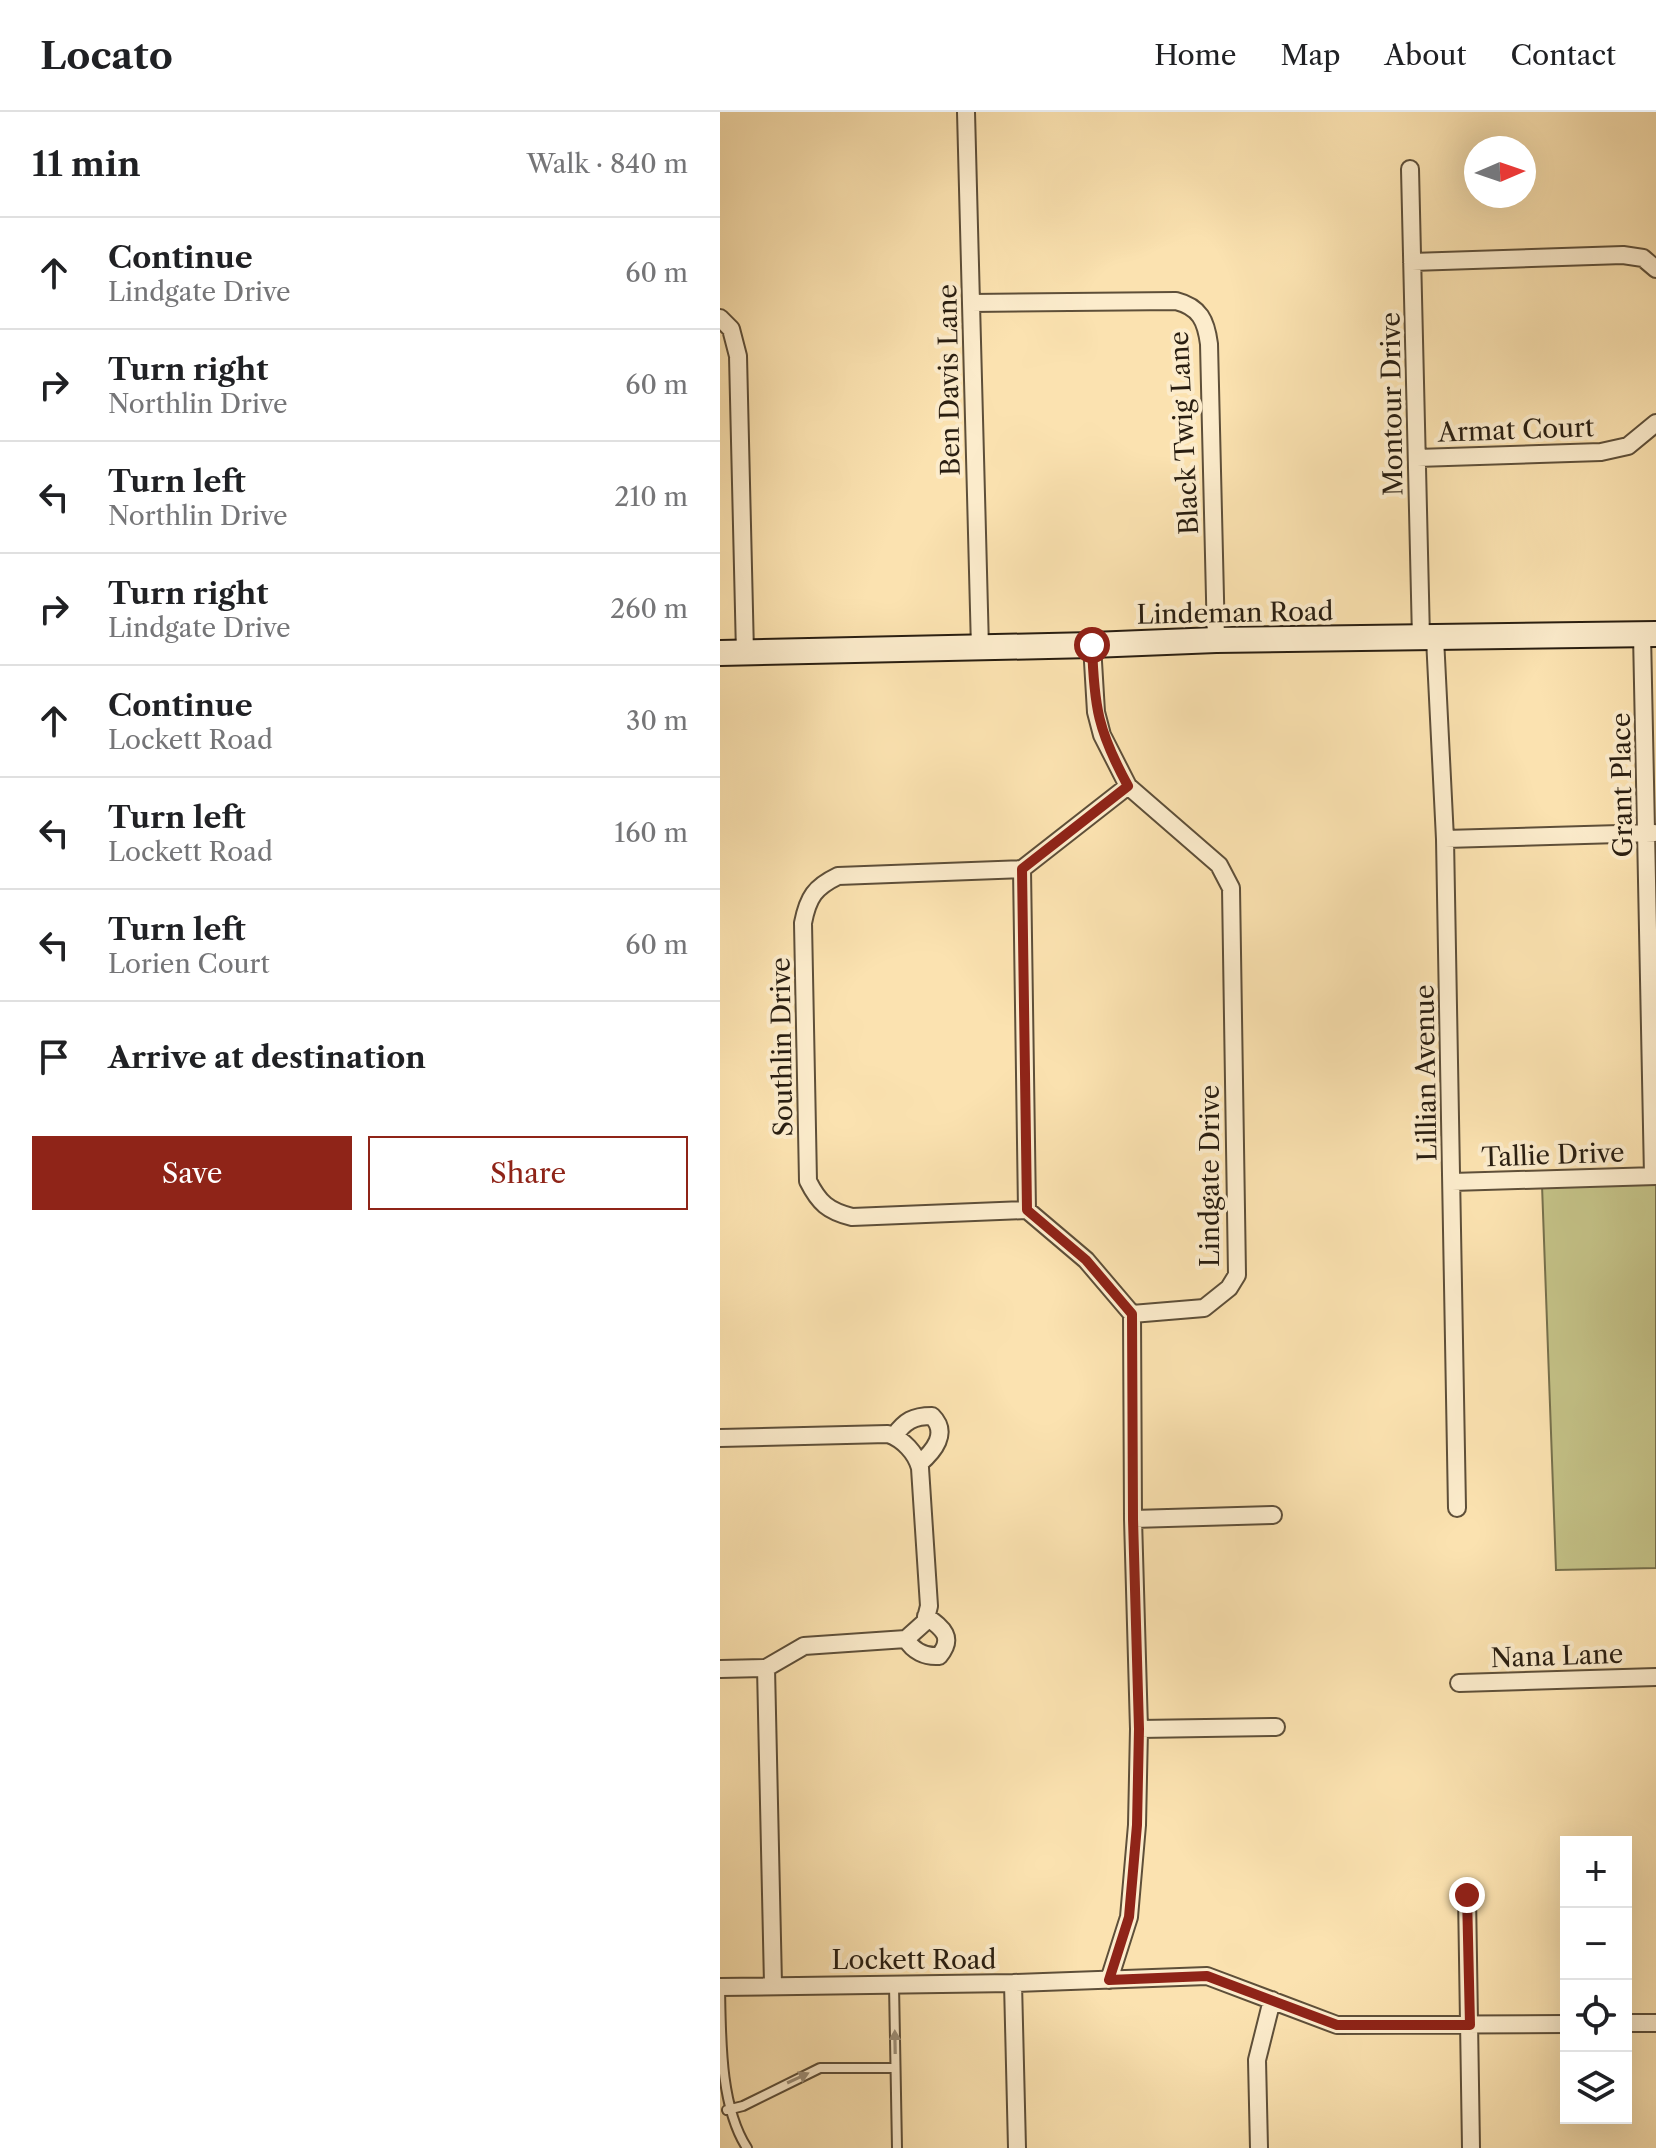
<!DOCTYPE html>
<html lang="en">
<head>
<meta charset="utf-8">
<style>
  :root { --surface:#fff; --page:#f2f2f2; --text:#202124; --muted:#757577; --line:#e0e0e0; --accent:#8f2418 }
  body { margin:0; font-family:"Libre Caslon Text",serif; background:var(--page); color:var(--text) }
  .controls { position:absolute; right:24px; bottom:24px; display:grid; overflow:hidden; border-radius:0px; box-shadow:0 8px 32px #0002 }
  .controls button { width:72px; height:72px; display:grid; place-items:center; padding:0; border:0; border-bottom:2px solid var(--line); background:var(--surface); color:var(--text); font:40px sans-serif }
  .compass { position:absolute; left:744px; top:24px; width:72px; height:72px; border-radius:50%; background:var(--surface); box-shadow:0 8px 32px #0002; rotate:88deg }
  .stop { position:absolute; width:24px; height:24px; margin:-18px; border:6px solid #8f2418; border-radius:50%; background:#fff }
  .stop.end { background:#8f2418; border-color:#fff; box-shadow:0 2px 8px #0008 }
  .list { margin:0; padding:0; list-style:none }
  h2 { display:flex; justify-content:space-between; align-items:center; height:104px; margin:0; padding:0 32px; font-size:34px }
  h2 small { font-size:26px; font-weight:400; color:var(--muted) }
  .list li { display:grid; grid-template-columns:52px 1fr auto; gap:24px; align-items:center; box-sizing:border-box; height:112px; padding:0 32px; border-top:2px solid var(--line) }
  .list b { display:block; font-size:30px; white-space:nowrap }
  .list p { margin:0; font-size:26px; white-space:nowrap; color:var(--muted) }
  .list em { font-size:26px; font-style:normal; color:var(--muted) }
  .actions { display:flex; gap:16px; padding:24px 32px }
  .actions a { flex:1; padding:18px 0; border:2px solid var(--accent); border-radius:0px; text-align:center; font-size:28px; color:var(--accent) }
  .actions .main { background:var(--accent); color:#fff }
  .icon { flex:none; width:44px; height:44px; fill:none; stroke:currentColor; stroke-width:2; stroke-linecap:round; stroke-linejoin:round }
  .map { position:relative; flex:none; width:936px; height:2036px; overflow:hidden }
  header { display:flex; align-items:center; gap:48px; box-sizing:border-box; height:112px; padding:0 40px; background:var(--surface); border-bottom:2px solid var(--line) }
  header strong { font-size:38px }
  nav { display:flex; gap:44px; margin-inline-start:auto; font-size:28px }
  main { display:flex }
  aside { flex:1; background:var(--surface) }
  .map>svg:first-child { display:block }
</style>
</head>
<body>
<header>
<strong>Locato</strong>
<nav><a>Home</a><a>Map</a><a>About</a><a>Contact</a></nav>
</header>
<main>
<aside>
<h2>11 min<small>Walk · 840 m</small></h2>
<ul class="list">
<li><svg class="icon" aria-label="ahead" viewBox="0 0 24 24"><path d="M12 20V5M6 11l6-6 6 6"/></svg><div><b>Continue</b><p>Lindgate Drive</p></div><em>60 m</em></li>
<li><svg class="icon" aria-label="right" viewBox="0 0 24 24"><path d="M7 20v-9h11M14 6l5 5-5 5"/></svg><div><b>Turn right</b><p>Northlin Drive</p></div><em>60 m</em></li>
<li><svg class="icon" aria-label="left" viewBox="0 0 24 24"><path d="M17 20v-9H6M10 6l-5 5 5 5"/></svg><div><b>Turn left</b><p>Northlin Drive</p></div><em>210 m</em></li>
<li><svg class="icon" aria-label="right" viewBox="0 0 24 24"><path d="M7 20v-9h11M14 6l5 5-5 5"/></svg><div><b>Turn right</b><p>Lindgate Drive</p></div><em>260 m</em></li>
<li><svg class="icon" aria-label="ahead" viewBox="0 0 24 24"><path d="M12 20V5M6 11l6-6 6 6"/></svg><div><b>Continue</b><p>Lockett Road</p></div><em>30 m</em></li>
<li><svg class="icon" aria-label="left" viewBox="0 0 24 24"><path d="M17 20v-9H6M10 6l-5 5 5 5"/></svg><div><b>Turn left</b><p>Lockett Road</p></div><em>160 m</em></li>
<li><svg class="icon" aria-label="left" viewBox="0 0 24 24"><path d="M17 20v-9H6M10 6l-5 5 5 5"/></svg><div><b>Turn left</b><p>Lorien Court</p></div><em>60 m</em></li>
<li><svg class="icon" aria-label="arrive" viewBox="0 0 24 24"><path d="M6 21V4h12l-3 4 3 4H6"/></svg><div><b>Arrive at destination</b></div></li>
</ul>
<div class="actions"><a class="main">Save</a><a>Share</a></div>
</aside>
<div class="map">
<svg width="936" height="2036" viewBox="0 0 936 2036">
  <rect width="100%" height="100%" fill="#fbe2b0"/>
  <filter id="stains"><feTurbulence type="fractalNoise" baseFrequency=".0025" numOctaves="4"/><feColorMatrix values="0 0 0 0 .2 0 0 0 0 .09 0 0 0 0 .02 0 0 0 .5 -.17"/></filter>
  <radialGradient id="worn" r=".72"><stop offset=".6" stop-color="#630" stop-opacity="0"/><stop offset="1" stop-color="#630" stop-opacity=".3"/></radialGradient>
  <path fill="#c4c287" stroke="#76704c" stroke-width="2" d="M 936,1070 L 936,1456 L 836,1458 L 822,1073 Z"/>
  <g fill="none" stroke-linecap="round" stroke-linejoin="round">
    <defs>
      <path id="lane" d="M 174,1873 L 177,2036
        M 0,1875 C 1,1927 0,1994 27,2036
        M 7,1998 L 23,1994 L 100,1956 L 175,1956"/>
      <path id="street" d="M 246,0 L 260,536
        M 690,57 L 701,526
        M 692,150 L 903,143 L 923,146 L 936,157
        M 251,191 L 456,189 C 480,195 486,209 489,232 L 496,528
        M 0,206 L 11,217 L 18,244 L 25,541
        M 697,346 L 881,340 L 908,334 L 936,311
        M 922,522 L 933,1064
        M 715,526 L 725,727 L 737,1396
        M 372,533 L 376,600 L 382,623 L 408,674 L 499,753 L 511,776 L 517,1163 L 509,1176 L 484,1196 L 412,1202 L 413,1407 L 419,1617 L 417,1713 L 409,1805 L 389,1868
        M 408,674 L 302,757 L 307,1098 L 366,1148 L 412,1202
        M 725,727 L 934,721
        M 302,757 L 118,764 C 95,775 88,785 83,811 L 88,1069 C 99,1091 108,1099 132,1105 L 307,1098
        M 732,1070 L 936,1064
        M 174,1324 C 185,1309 193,1304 212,1304 C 229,1321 214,1339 199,1352
        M 0,1326 L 168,1322 C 183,1327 196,1341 200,1356 L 209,1494 L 205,1510 L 186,1527 L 84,1534 L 46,1556 L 0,1557
        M 413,1407 L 553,1403
        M 186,1527 C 193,1539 205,1545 219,1544 C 235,1525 222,1516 206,1504
        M 46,1556 L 53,1872
        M 739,1571 L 936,1565
        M 419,1617 L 556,1615
        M 747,1783 L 751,2036
        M 293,1871 L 297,2036
        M 0,1875 L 293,1871 L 487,1864 L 617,1913 L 846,1912
        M 906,1911 L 936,1911
        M 539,2036 L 537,1948 L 552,1888"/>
      <path id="secondary" d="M 0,541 L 372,533 L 496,528 L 936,522"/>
    </defs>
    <use href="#lane" stroke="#5e4f39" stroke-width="12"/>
    <use href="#street" stroke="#5e4f39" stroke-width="20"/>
    <use href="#secondary" stroke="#291e11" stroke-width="28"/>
    <use href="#lane" stroke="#fceccc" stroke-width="8"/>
    <use href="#street" stroke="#fceccc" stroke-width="16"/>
    <use href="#secondary" stroke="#fceccc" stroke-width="24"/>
  </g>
  <defs><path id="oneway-solid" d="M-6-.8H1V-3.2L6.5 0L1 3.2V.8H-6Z" transform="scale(2)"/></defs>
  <g fill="#9d8f78">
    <use href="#oneway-solid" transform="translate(175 1930) rotate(-91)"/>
    <use href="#oneway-solid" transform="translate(78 1966) rotate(-25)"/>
  </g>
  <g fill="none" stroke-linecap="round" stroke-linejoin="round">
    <path stroke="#8f2418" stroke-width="10" d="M 372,533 C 374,595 378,619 408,674 L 302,757 L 307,1098 L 366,1148 L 412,1202 L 413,1407 L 419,1617 L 417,1713 L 409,1805 L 389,1868 L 487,1864 L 617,1913 L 750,1913 L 747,1783"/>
  </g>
  <g text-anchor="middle" stroke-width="8" stroke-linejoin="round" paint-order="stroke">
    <g font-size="26" fill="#291e11" stroke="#fceccc">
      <text transform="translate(229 268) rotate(-91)" y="9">Ben Davis Lane</text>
      <text transform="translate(672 292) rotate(-91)" y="9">Montour Drive</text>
      <text transform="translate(796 318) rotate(-2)" y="9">Armat Court</text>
      <text transform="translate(464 321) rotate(-93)" y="9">Black Twig Lane</text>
      <text transform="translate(515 501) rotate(-1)" y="9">Lindeman Road</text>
      <text transform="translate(902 673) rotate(-91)" y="9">Grant Place</text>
      <text transform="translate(62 935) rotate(-91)" y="9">Southlin Drive</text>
      <text transform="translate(706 961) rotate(-91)" y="9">Lillian Avenue</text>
      <text transform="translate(833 1043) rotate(-2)" y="9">Tallie Drive</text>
      <text transform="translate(490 1064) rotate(-90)" y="9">Lindgate Drive</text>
      <text transform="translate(837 1544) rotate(-2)" y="9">Nana Lane</text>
      <text x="194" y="1857">Lockett Road</text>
    </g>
  </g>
  <rect width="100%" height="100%" filter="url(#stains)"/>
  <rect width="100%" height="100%" fill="url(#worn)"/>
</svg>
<div class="controls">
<button>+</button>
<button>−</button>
<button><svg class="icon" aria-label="locate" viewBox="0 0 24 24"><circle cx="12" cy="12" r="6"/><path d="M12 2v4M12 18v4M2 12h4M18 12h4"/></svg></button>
<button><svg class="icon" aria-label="layers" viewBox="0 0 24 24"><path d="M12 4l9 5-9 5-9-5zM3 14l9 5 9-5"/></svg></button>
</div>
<svg class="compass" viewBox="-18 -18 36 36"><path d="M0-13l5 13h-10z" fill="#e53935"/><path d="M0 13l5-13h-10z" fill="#757577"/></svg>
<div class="stop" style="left:372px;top:533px"></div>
<div class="stop end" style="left:747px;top:1783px"></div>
</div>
</main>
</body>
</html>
